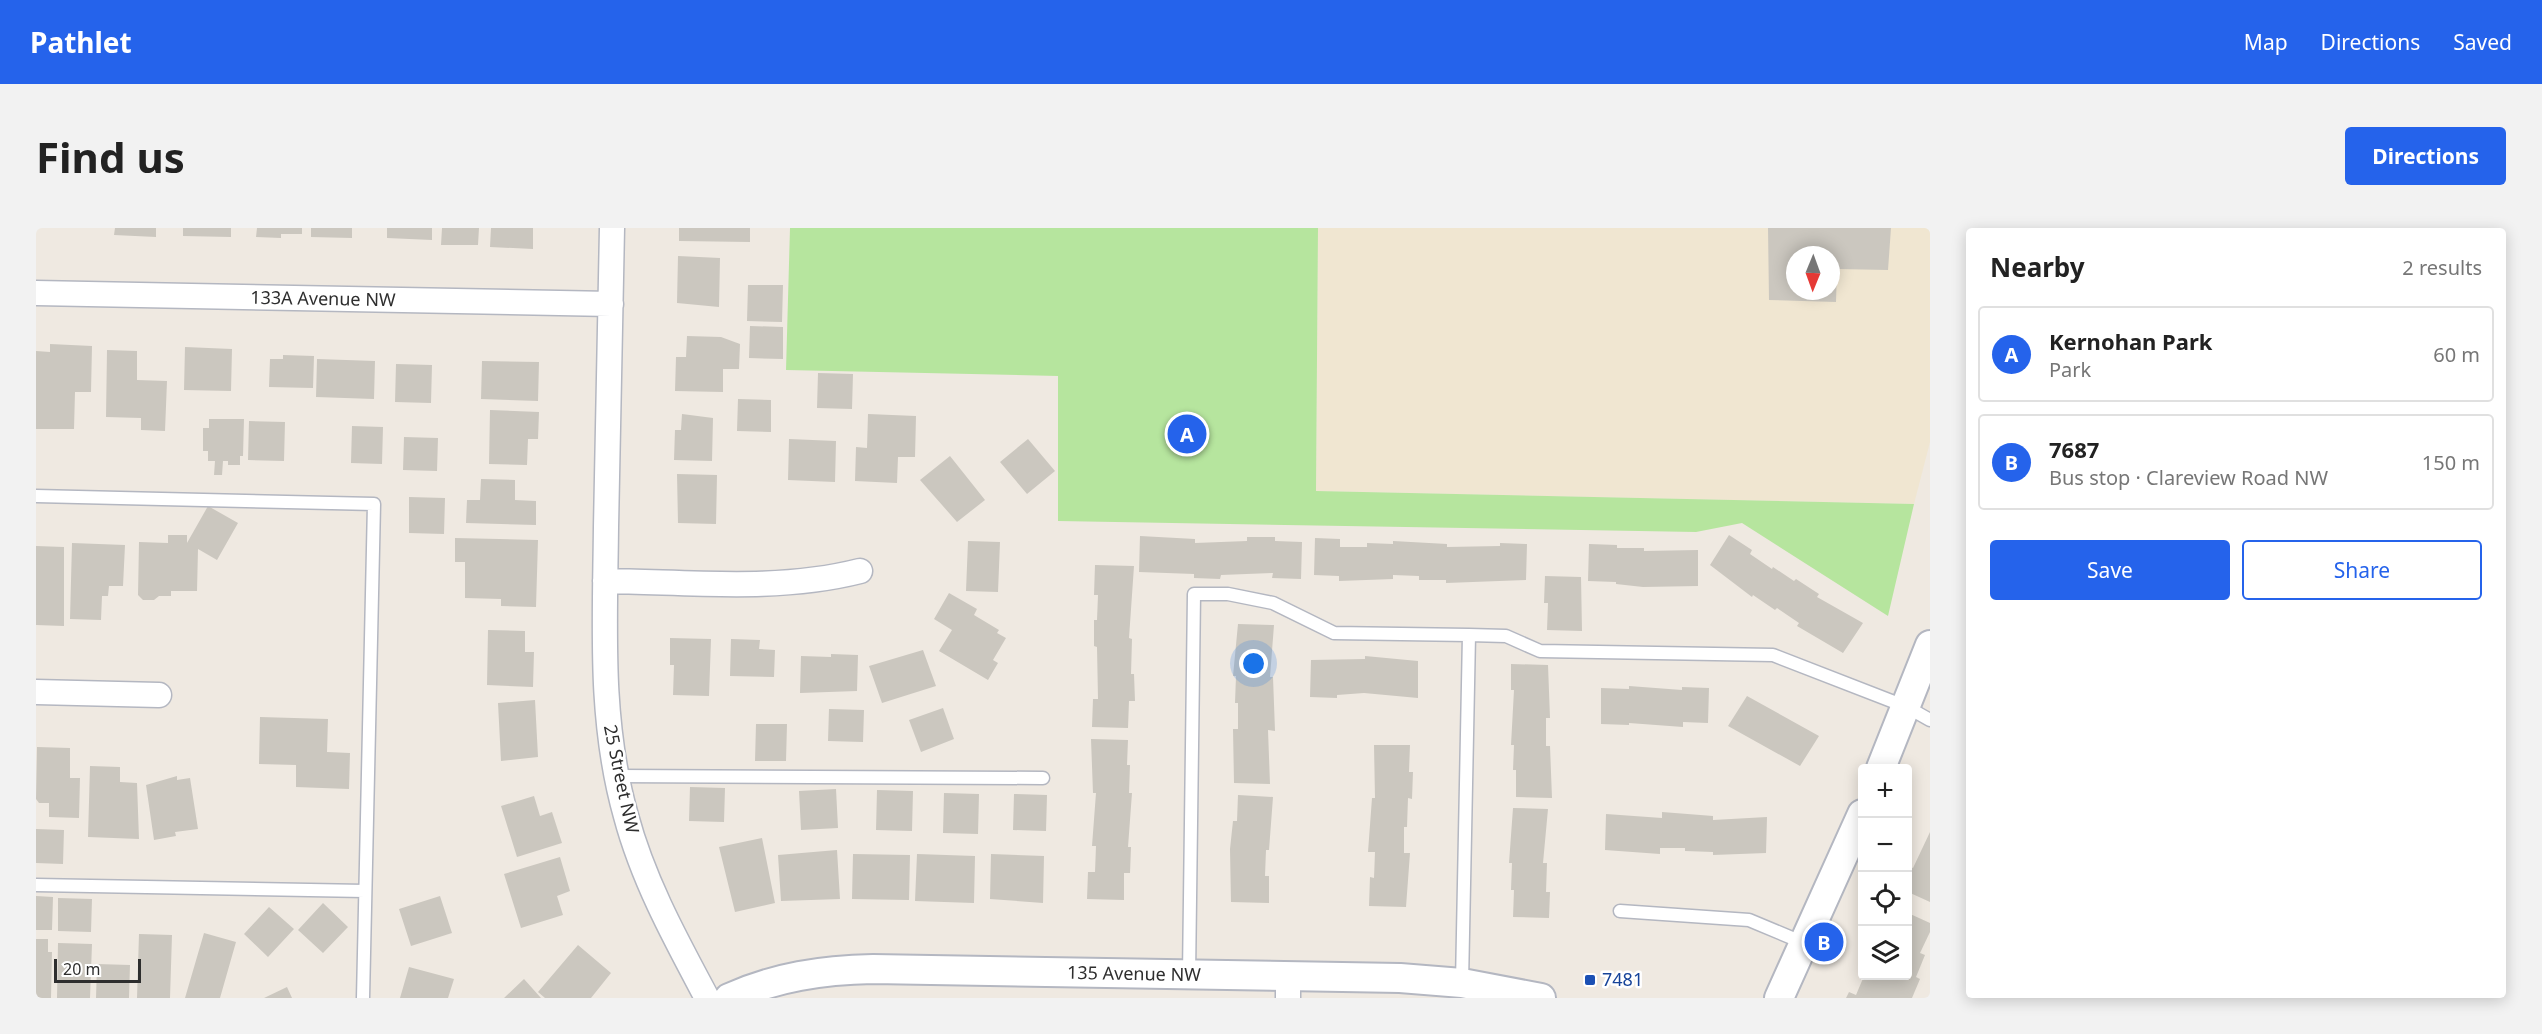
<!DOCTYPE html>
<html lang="en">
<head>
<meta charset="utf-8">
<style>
  :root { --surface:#fff; --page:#f2f2f2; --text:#222; --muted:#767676; --line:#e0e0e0; --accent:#2563eb }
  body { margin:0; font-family:"Noto Sans",sans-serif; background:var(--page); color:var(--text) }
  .controls { position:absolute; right:18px; bottom:18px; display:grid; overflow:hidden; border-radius:6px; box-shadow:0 3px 15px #0003 }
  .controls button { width:54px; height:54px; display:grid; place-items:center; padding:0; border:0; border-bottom:2px solid var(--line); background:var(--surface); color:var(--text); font:30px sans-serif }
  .compass { position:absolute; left:1750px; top:18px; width:54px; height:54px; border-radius:50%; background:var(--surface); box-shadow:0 3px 15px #0003; rotate:181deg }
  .scale { position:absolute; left:18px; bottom:15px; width:87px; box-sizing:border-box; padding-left:6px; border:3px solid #2e2e2e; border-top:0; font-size:16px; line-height:21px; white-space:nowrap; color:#2e2e2e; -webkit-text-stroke:4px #fff; paint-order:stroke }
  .you { position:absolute; left:1218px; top:436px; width:21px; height:21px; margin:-15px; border:4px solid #fff; border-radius:50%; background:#1a73e8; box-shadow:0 0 0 9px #1a73e833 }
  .badge { display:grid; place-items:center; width:39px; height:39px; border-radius:50%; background:var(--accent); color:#fff; font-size:20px; font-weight:700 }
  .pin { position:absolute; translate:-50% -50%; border:3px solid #fff; box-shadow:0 2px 6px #0006 }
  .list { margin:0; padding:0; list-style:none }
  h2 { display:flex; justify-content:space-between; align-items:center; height:78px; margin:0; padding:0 24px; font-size:26px }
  h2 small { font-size:20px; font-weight:400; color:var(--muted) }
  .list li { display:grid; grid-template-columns:39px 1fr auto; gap:18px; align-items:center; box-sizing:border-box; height:96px; margin:0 12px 12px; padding:0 12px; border:2px solid var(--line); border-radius:6px }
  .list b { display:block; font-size:22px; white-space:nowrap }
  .list p { margin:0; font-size:20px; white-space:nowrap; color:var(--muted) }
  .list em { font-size:20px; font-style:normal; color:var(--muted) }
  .actions { display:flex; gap:12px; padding:18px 24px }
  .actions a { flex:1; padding:14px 0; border:2px solid var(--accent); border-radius:6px; text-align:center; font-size:21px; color:var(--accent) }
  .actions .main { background:var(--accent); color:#fff }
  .icon { flex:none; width:33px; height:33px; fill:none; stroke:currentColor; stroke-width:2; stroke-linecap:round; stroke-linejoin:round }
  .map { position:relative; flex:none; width:1894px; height:770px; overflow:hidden; border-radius:6px }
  header { display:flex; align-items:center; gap:36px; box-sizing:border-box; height:84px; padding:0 30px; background:var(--accent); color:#fff }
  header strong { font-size:28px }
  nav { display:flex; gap:33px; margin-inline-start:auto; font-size:21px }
  .intro { display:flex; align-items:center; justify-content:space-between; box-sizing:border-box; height:144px; padding:0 36px }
  h1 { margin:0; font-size:42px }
  .button { padding:15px 27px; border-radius:6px; background:var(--accent); color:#fff; font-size:21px; font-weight:700 }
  main { display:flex; gap:36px; padding:0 36px }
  aside { flex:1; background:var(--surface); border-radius:6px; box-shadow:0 3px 15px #0003 }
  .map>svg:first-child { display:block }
</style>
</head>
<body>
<header>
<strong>Pathlet</strong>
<nav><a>Map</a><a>Directions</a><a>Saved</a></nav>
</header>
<div class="intro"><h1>Find us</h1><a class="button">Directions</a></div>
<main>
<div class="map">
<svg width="1894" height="770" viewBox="0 0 1894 770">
  <rect width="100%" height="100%" fill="#efe9e1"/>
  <path fill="#f0e6d1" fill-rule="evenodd" d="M 1282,0 L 1894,0 L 1894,214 L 1878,276 L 1280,263 ZM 1759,27 L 1795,27 L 1795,63 L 1759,63 Z"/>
  <path fill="#b6e59e" d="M 754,0 L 1282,0 L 1280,263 L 1878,276 L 1852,388 L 1706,295 L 1660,304 L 1022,293 L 1022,148 L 750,142 Z"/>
  <path fill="#cbc7bf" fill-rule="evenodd" d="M 79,0 L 120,0 L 120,9 L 78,7 Z
    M 147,0 L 195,0 L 195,9 L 147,8 Z
    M 221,0 L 266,0 L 266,6 L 245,6 L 245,10 L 220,9 Z
    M 275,0 L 316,0 L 316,10 L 275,9 Z
    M 351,0 L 396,0 L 396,12 L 351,10 Z
    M 406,0 L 443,0 L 442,17 L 405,17 Z
    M 455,0 L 497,0 L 497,21 L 454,19 Z
    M 643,0 L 714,0 L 714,14 L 643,13 Z
    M 1732,0 L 1855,0 L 1852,42 L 1801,41 L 1800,74 L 1733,72 ZM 1759,27 L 1795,27 L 1795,63 L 1759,63 Z
    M 642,28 L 684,30 L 683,79 L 641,75 Z
    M 712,57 L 747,57 L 746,94 L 711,93 Z
    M 714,98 L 747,99 L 747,131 L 713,130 Z
    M 651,108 L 685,109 L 704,116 L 703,141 L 687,141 L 687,164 L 639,163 L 640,129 L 650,129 Z
    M 14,116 L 56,118 L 55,164 L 39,164 L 38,201 L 0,201 L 0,123 L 14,124 Z
    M 149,119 L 196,121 L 195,163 L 148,162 Z
    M 71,122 L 101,123 L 101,152 L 131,153 L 129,203 L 105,202 L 105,190 L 70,189 Z
    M 247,127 L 278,128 L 277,160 L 233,159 L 234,131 L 247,131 Z
    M 281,131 L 339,133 L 338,171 L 280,169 Z
    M 446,133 L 503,134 L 502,173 L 445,171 Z
    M 360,136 L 396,137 L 395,175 L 359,174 Z
    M 782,145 L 817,146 L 816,181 L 781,180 Z
    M 702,171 L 735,172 L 735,204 L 701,203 Z
    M 454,182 L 503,184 L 502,211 L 492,211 L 491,237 L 453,236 Z
    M 646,186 L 677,190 L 676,233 L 638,232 L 639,202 L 645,202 Z
    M 832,186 L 880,188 L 879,229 L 862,229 L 861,255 L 819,253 L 820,219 L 831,220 Z
    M 173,191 L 208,191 L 207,228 L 204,228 L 204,237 L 192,237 L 192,233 L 187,233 L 186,247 L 178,247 L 179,233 L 172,233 L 172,223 L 167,223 L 167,200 L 173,200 Z
    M 213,193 L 249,194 L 248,233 L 212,232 Z
    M 316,198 L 347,199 L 346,236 L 315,235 Z
    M 368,209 L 402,210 L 401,243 L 367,242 Z
    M 753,211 L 800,213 L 799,254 L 752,252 Z
    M 992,211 L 1019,243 L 991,266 L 964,234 Z
    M 914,228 L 949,272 L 921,294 L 884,252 Z
    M 641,246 L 681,247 L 680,296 L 642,295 Z
    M 445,251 L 479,252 L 479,272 L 500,273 L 500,297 L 430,295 L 431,272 L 444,272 Z
    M 373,269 L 409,270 L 408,306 L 373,305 Z
    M 172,278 L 202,295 L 181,332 L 162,321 L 161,363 L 135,363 L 135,368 L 123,368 L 118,372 L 107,372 L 102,367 L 103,314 L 132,315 L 132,307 L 151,307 L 151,315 Z
    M 1693,307 L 1716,322 L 1714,326 L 1736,341 L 1737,339 L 1758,353 L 1760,351 L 1783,366 L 1781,369 L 1827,395 L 1807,425 L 1761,398 L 1763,395 L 1741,380 L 1739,382 L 1717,367 L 1716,369 L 1674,337 Z
    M 1104,308 L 1159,311 L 1159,315 L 1211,313 L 1211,309 L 1239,309 L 1239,313 L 1266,314 L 1265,351 L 1236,350 L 1237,345 L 1185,347 L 1184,351 L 1158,350 L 1158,346 L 1103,344 Z
    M 419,310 L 502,312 L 500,379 L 465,378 L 465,371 L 429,370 L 429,334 L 419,334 Z
    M 1279,310 L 1304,311 L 1304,319 L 1331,319 L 1331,315 L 1357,316 L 1357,313 L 1411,316 L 1411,319 L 1464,318 L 1464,315 L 1491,316 L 1490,352 L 1410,355 L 1410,352 L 1383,352 L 1383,348 L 1357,347 L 1357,351 L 1303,353 L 1303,348 L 1278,347 Z
    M 932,313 L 964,314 L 962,364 L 930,363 Z
    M 36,315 L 89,317 L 87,358 L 73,358 L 72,368 L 66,368 L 65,392 L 34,391 Z
    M 1553,316 L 1581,317 L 1581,320 L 1608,320 L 1608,323 L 1662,322 L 1662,358 L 1607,359 L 1580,356 L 1580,354 L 1552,353 Z
    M 0,318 L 28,319 L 28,398 L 0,397 Z
    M 1059,337 L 1098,338 L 1093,410 L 1096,411 L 1095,446 L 1098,446 L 1099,473 L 1093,473 L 1092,500 L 1056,499 L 1057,471 L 1062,471 L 1061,419 L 1058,418 L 1058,392 L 1061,392 L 1062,367 L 1058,367 Z
    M 1509,348 L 1545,349 L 1546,403 L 1511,402 L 1512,375 L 1508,375 Z
    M 913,365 L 941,381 L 938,387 L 963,402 L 961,405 L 970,410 L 957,432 L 962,435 L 952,452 L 903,423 L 916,402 L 898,391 Z
    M 1202,396 L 1238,397 L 1234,449 L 1237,449 L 1239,503 L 1232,502 L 1234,556 L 1198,555 L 1197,501 L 1202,501 L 1202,475 L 1199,475 L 1200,448 L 1197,448 Z
    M 452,402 L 489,403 L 489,424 L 498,424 L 497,459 L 451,457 Z
    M 634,410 L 675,411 L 673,468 L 637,467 L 638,437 L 634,437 Z
    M 695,411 L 724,412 L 723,421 L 739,422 L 738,449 L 694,448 Z
    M 887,422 L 900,458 L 846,475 L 833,438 Z
    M 795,426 L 822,427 L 821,463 L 764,465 L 765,428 L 795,429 Z
    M 1329,428 L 1382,433 L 1382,470 L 1328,465 L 1301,467 L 1301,470 L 1274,469 L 1275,432 L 1329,431 Z
    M 1475,436 L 1512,437 L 1514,490 L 1510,490 L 1510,518 L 1514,518 L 1516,570 L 1480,569 L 1480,542 L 1477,542 L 1478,517 L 1475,517 L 1478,462 L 1475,462 Z
    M 1593,458 L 1646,462 L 1646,459 L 1673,460 L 1672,495 L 1647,494 L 1647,499 L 1593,495 L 1593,497 L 1565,496 L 1565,460 L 1593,461 Z
    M 1711,468 L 1783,508 L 1764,538 L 1692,498 Z
    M 499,472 L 502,529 L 465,533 L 462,475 Z
    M 907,480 L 918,511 L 885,524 L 873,492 Z
    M 793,481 L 828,482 L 827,514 L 792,513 Z
    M 224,489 L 292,491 L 291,524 L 314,525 L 313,561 L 260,559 L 260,537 L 223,536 Z
    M 720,496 L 751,496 L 750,533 L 719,533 Z
    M 1055,511 L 1092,512 L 1091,537 L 1094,537 L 1093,565 L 1096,565 L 1092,619 L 1095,619 L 1094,645 L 1088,645 L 1088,672 L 1051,671 L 1052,644 L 1059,644 L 1060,618 L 1056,618 L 1060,565 L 1057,565 Z
    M 1338,517 L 1374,517 L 1373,544 L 1377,544 L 1376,571 L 1372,570 L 1371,599 L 1368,599 L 1368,625 L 1374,625 L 1370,679 L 1333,678 L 1334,649 L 1338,650 L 1339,624 L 1332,624 L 1336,570 L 1339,570 Z
    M 1,519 L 34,520 L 34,550 L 44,550 L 43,590 L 13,589 L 13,575 L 3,575 L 0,571 Z
    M 54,538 L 84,539 L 84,554 L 101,555 L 103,611 L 52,609 Z
    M 141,548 L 141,552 L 154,550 L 162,601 L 139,604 L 140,608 L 118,612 L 110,557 Z
    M 654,559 L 689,560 L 688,594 L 653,593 Z
    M 800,561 L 802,600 L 765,602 L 763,563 Z
    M 841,562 L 877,563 L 876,603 L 840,602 Z
    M 908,565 L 943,566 L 942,606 L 907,605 Z
    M 978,566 L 1011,567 L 1010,603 L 977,602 Z
    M 1202,567 L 1237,569 L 1233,622 L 1230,622 L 1229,648 L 1233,648 L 1233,675 L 1195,674 L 1194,621 L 1197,593 L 1201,593 Z
    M 498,568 L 504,588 L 516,584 L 526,615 L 481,629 L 465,578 Z
    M 1477,580 L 1512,581 L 1507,635 L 1511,635 L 1510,664 L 1514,664 L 1513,690 L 1477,689 L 1478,662 L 1475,662 L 1476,635 L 1473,635 Z
    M 1626,584 L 1677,588 L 1677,592 L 1731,589 L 1730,625 L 1677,627 L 1677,624 L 1649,623 L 1649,620 L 1624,620 L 1624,626 L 1569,622 L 1570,586 L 1626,590 Z
    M 0,601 L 28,602 L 27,636 L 0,635 Z
    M 1894,604 L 1894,674 L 1872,664 L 1872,638 L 1877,640 Z
    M 726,610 L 739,675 L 699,684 L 683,619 Z
    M 801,622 L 804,671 L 745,673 L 742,627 Z
    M 817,626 L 874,627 L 873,672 L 816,671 Z
    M 881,626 L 939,628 L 938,675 L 879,673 Z
    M 955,626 L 1008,628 L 1007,675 L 954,671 Z
    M 524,629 L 534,663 L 521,668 L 527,687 L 485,700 L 468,646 Z
    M 0,668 L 17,669 L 16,702 L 0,702 Z
    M 404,668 L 416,705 L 375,718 L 363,681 Z
    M 22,670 L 56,671 L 55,704 L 22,703 Z
    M 287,675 L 312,699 L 287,725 L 262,702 Z
    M 233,679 L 258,701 L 232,729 L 208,706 Z
    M 1872,685 L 1894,695 L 1894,704 L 1884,725 L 1889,727 L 1880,749 L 1884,751 L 1876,770 L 1810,770 L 1813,764 L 1820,767 L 1828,748 L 1872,748 Z
    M 168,705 L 200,714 L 184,770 L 149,770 Z
    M 103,706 L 136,707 L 134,770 L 101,770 Z
    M 0,711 L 12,711 L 12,724 L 16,724 L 15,770 L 0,770 Z
    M 22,715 L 56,716 L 54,770 L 21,770 Z
    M 542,717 L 575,745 L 555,770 L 509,770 L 502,764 Z
    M 61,736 L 94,737 L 93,770 L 60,770 Z
    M 373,739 L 418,751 L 412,770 L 364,770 Z
    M 488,751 L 505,770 L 468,770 Z
    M 251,759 L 256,770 L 228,770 Z"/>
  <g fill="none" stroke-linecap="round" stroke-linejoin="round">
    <defs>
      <path id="service" d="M 0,268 L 338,276 L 327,770
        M 1433,407 L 1470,408 L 1504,423 L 1737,427 L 1871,479 L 1894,492
        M 581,548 L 1007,550
        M 0,657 L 329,663
        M 1584,683 L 1713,692 L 1768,715
        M 1153,747 L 1158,366 L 1192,366 L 1237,375 L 1298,405 L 1433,407 L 1426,755"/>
      <path id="minor" d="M 576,0 C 574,100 572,200 570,299 C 569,397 563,493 590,588 C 607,652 640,712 671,770
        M 0,65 L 575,76
        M 569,353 C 654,354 741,364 824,343
        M 0,464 L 123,467
        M 1252,770 L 1252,748"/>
      <path id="tertiary" d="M 1845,540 L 1894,417
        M 693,770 C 740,749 786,742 837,741 L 1364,750 L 1426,755 L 1505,770
        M 1743,770 L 1826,586"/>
    </defs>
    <use href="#service" stroke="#b4b7c1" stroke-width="15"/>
    <use href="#minor" stroke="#b4b7c1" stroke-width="27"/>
    <use href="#tertiary" stroke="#b4b7c1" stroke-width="32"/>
    <use href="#service" stroke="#fff" stroke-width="12"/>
    <use href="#minor" stroke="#fff" stroke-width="24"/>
    <use href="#tertiary" stroke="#fff" stroke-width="28"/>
  </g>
  <rect fill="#1a4fb4" stroke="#fff" stroke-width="2" x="1548" y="746" width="12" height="12" rx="3"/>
  <g text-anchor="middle" stroke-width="5" stroke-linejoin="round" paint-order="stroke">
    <g font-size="18" fill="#2e2e2e" stroke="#fff">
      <text transform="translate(287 71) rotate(1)" y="6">133A Avenue NW</text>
      <text transform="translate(585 551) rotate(78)" y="6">25 Street NW</text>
      <text transform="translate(1098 746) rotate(1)" y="6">135 Avenue NW</text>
    </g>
    <g font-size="18" fill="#164399" stroke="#fff" text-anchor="start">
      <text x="1566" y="758">7481</text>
    </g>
  </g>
</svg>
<div class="controls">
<button>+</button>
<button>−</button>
<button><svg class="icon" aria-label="locate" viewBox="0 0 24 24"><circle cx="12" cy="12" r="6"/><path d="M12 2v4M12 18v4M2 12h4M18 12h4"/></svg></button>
<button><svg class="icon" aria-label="layers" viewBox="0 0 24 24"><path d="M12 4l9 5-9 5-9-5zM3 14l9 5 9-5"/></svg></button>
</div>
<svg class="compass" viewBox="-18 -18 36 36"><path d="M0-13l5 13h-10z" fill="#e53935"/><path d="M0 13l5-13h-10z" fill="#767676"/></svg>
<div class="scale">20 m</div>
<div class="you"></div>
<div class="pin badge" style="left:1151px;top:206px">A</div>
<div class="pin badge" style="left:1788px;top:714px">B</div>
</div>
<aside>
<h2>Nearby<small>2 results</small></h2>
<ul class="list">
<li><span class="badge">A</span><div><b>Kernohan Park</b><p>Park</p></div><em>60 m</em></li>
<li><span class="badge">B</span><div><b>7687</b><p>Bus stop · Clareview Road NW</p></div><em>150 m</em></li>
</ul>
<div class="actions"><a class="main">Save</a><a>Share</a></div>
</aside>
</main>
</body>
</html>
